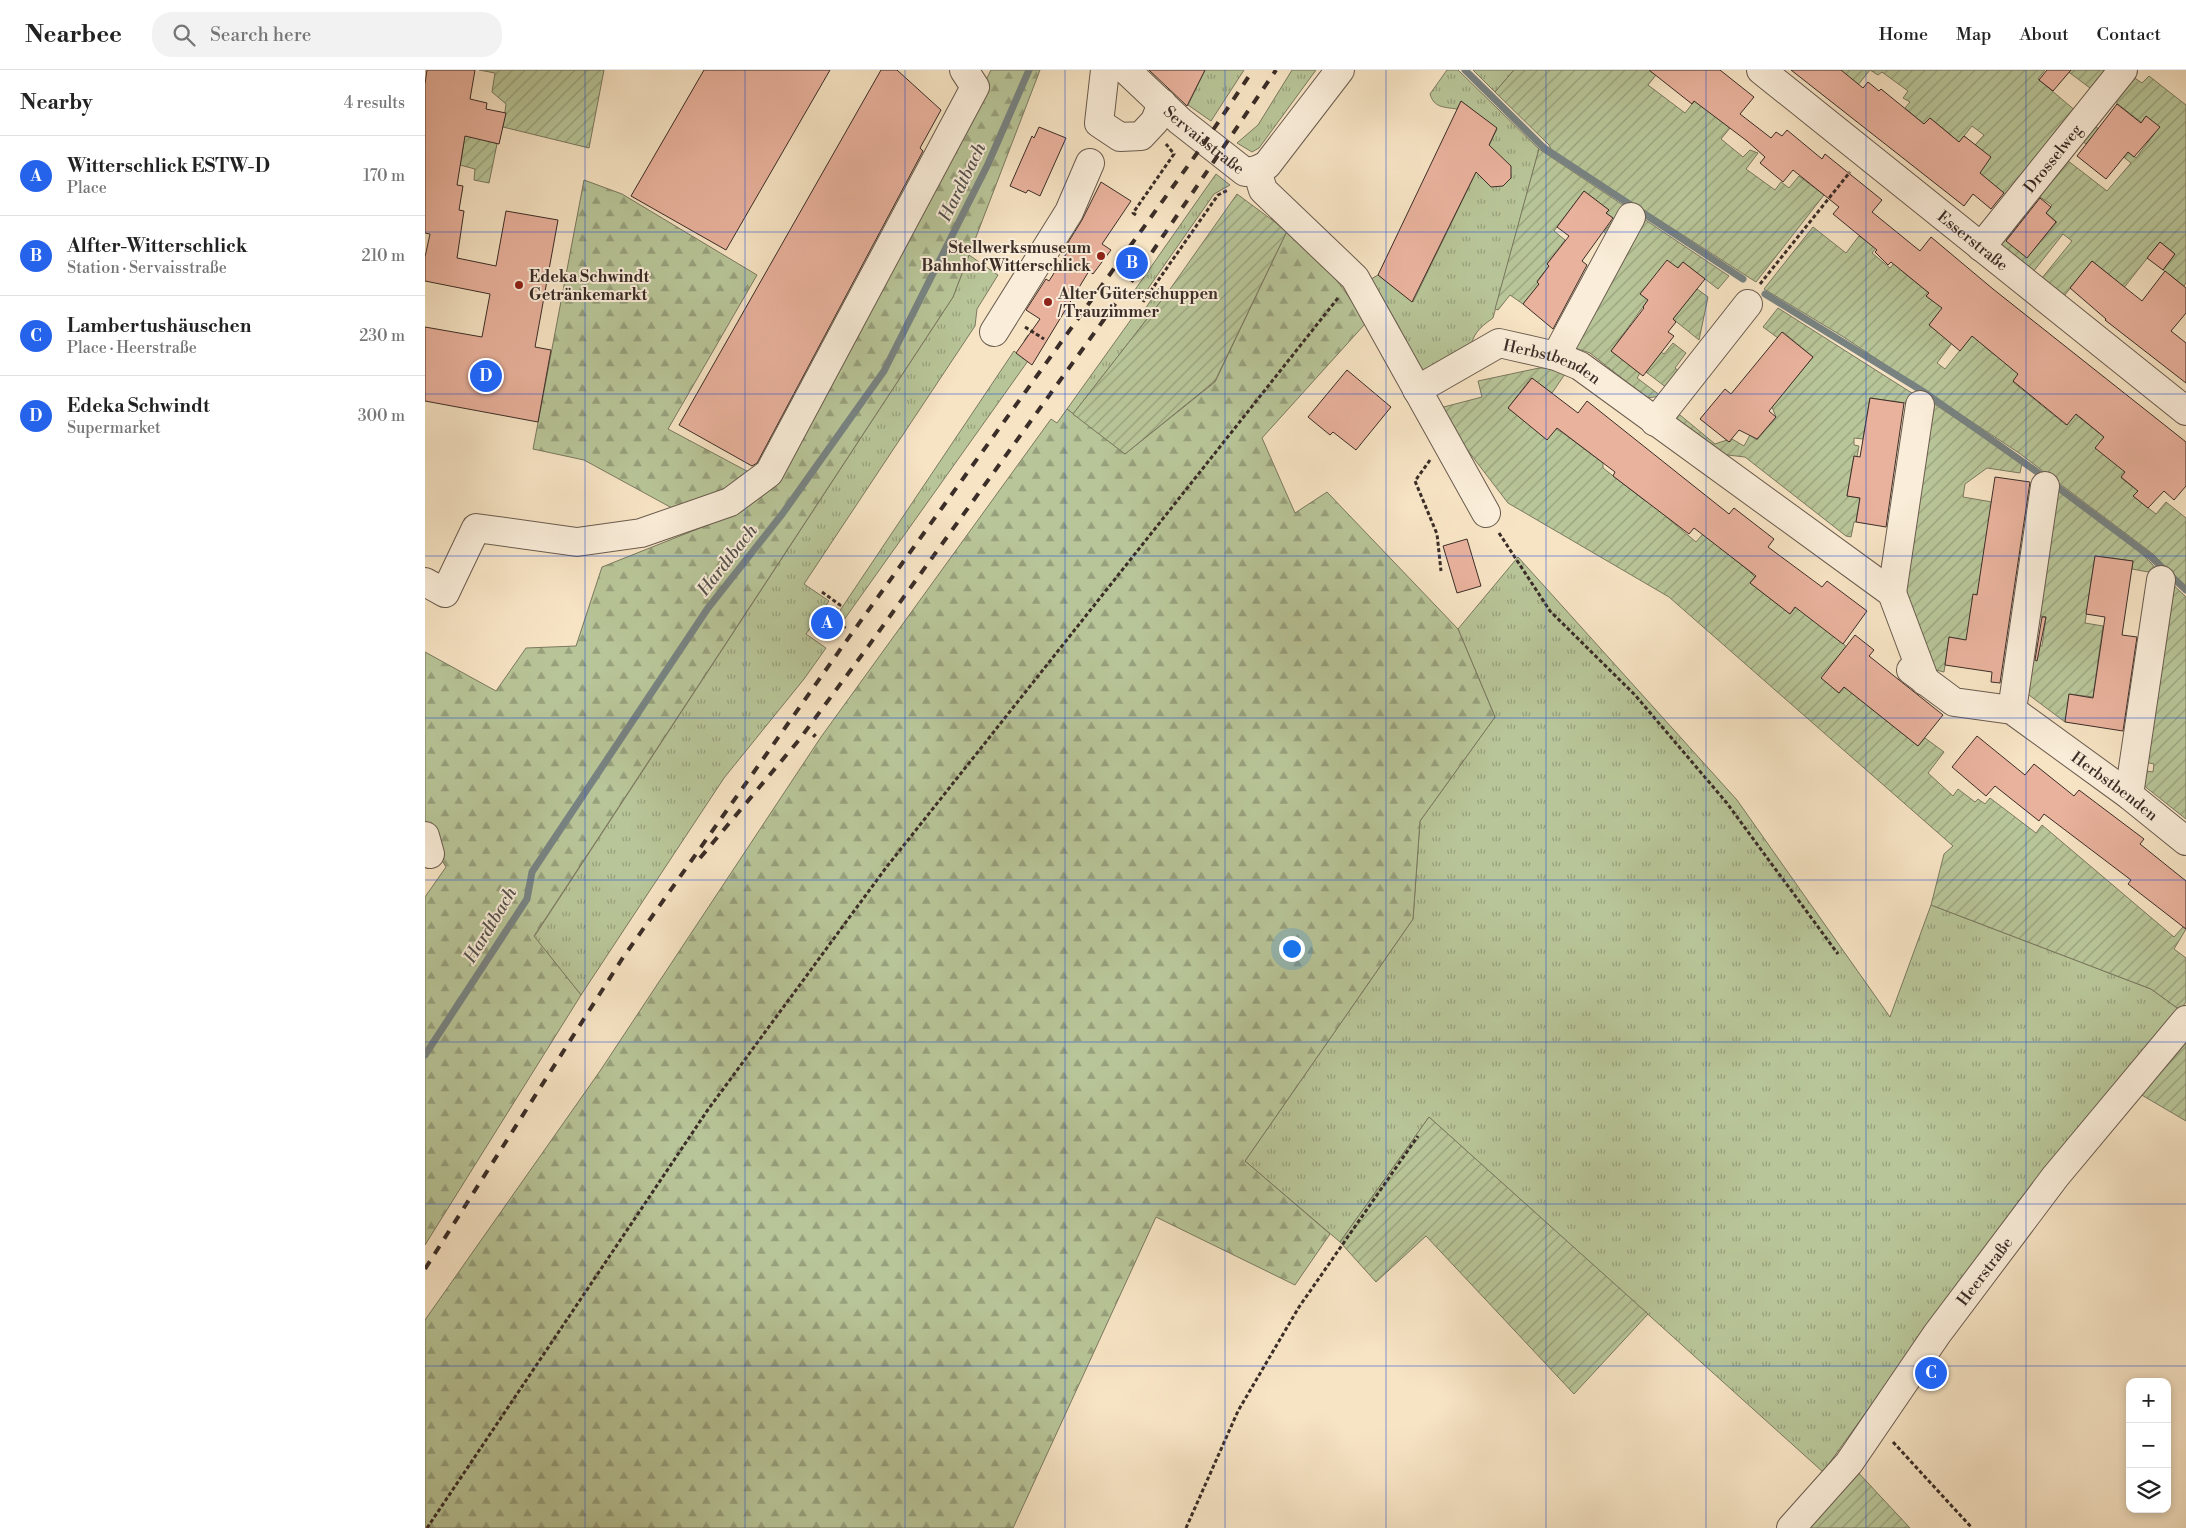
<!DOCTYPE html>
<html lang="en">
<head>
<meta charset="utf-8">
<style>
  :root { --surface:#fff; --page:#f2f2f2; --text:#222; --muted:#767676; --line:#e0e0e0; --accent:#2563eb }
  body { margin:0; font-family:"Libre Bodoni",serif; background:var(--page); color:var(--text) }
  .controls { position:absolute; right:15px; bottom:15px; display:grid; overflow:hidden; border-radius:10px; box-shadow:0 2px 8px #0003 }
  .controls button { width:45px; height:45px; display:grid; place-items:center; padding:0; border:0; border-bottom:1px solid var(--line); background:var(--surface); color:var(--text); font:25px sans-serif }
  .you { position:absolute; left:866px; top:878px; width:18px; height:18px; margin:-12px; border:4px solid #fff; border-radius:50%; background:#1a73e8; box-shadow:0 0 0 8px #1a73e833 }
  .badge { display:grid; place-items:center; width:32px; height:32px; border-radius:50%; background:var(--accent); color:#fff; font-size:16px; font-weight:700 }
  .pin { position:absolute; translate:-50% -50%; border:2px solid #fff; box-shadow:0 1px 5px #0006 }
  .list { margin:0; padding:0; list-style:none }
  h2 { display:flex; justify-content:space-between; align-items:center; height:65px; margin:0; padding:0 20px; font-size:21px }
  h2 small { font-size:16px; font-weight:400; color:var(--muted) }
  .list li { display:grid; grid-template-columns:32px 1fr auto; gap:15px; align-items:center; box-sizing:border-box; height:80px; padding:0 20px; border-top:1px solid var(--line) }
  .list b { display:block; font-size:19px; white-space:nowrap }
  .list p { margin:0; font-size:16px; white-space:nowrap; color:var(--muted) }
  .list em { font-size:16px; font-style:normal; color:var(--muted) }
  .icon { flex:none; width:28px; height:28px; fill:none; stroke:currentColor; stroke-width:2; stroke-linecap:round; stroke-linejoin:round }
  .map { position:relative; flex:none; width:1761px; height:1458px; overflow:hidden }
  header { display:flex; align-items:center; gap:30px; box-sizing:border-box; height:70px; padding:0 25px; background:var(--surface); border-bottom:1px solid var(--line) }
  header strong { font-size:24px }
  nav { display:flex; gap:28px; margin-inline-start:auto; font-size:18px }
  .search { width:350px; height:45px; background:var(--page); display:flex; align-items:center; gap:12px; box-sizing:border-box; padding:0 18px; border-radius:20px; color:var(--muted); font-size:19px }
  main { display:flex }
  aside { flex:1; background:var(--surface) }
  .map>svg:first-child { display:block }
</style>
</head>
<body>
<header>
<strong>Nearbee</strong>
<div class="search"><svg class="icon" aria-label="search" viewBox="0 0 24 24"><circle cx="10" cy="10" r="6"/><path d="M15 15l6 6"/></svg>Search here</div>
<nav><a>Home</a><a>Map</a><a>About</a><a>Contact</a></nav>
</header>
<main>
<aside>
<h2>Nearby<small>4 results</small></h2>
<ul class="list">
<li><span class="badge">A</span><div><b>Witterschlick ESTW-D</b><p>Place</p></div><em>170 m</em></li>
<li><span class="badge">B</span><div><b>Alfter-Witterschlick</b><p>Station · Servaisstraße</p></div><em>210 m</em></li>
<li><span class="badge">C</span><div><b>Lambertushäuschen</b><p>Place · Heerstraße</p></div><em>230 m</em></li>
<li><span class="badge">D</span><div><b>Edeka Schwindt</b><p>Supermarket</p></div><em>300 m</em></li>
</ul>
</aside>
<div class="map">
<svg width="1761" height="1458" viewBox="0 0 1761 1458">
  <defs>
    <pattern id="grass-tufts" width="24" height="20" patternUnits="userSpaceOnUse" patternTransform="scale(1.25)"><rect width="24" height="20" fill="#b8c598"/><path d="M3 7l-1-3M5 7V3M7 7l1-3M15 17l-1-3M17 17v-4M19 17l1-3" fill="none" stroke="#97a07c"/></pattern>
    <pattern id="forest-firs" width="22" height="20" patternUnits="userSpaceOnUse" patternTransform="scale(1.25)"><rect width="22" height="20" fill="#b8c598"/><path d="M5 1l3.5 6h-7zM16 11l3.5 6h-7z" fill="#97a07c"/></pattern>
    <pattern id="garden-furrows" width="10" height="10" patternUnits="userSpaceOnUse" patternTransform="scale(1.25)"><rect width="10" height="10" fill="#b8c598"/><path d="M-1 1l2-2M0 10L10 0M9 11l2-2" fill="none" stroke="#97a07c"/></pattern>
  </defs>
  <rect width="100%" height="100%" fill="#f7e4c4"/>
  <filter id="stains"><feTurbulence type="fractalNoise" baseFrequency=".004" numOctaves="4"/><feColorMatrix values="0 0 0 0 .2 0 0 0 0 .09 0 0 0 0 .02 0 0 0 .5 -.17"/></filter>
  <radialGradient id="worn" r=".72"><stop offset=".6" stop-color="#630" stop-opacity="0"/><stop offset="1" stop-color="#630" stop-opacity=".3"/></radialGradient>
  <path fill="url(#grass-tufts)" stroke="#7a7960" d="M 780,0 L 819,0 L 786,51 L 763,35 Z
    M 867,0 L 891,0 L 834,78 L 827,82 L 812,73 L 833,55 Z
    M 1022,0 L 1033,0 L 1114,79 L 1068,248 C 1054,258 1047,264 1045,282 L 997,308 L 974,257 L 946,209 L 953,205 L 988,232 L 1072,59 L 1036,31 L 1032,39 C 1019,37 1009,38 1005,24 Z
    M 1048,0 L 1089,0 L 1070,22 Z
    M 791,104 L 805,115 L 789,124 L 715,230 L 707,224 Z
    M 544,185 L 573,205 L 552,239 L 550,256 L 379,514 L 404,531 L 381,564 L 401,578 L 379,609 L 299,708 L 156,925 L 109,867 L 528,227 Z
    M 735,216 L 743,222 L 648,344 L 642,339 L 710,244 L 715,247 Z
    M 603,265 L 615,274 L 416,554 L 413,546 L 416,539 L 589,281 L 599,289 L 607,277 L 599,271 Z
    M 1093,487 L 1312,730 L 1465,947 L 1506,835 L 1726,919 L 1755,940 L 1685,1027 L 1557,1181 L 1398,1402 L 1004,1047 L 915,1172 L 820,1091 L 988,849 L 995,751 L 1070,647 L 1033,559 Z"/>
  <path fill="url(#forest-firs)" stroke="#7a7960" d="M 566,0 L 615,0 L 528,227 L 109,866 L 156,925 L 0,1175 L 0,827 L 21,797 L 0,763 L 0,582 L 71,621 L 101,578 L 151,576 L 177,497 L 280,456 L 159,390 L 108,379 L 159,110 L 197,124 L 332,205 L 243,359 L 346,414 L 507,118 Z
    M 862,161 C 896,192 918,212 940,254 L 837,368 L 870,443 L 902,422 L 1033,559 L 1070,647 L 995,751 L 988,849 L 820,1091 L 905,1164 L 870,1215 L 731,1147 L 588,1458 L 0,1458 L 0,1250 L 175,1001 L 396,667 L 626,349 L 632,353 L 642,339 L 700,384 L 790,312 Z"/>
  <path fill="url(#garden-furrows)" stroke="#7a7960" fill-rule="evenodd" d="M 54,0 L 179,0 L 164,78 L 78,57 L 81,34 L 67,22 L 70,3 Z
    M 1089,0 L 1224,0 L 1231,5 L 1223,15 L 1260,43 L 1275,24 L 1283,41 L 1305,58 L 1296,69 L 1318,87 L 1325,80 L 1333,83 L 1321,99 L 1350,120 L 1356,112 L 1364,118 L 1374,106 L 1399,125 L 1331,212 L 1127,81 L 1124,75 L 1070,22 Z
    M 1416,0 L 1445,0 L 1432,16 Z
    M 1445,0 L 1620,0 L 1613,9 L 1652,42 L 1583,127 L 1561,109 L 1552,120 L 1526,65 L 1505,48 L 1499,54 L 1480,38 L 1485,32 L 1478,28 L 1483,21 L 1457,2 L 1453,5 ZM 1547,56 L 1559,65 L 1550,75 L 1539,66 Z
    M 1641,0 L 1686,0 L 1669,21 Z
    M 1704,4 L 1717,13 L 1724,6 L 1761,35 L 1761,213 L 1759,216 L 1738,200 L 1750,184 L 1735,172 L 1694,224 L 1686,206 L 1667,191 L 1639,226 L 1617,208 L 1647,171 L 1638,164 L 1608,202 L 1576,176 L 1577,164 L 1597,139 L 1602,143 L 1581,170 L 1602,187 L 1632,152 L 1621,143 L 1627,135 L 1609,123 L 1638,87 L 1682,121 L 1706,93 L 1670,64 L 1661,74 L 1653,68 L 1666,53 L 1711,88 L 1730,63 L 1685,28 Z
    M 39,48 L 65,71 L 72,74 L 64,113 L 49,110 L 50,99 L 35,95 L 38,78 Z
    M 1114,79 L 1204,139 L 1188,170 L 1179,162 L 1189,149 L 1181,143 L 1184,140 L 1159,121 L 1129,161 L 1140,170 L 1122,194 L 1124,196 L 1112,211 L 1114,214 L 1098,234 L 1085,225 L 1073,240 L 1070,239 Z
    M 812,124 L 862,161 L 790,311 L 700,384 L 648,344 L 743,222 Z
    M 1213,145 L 1304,206 L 1293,219 L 1258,192 L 1253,198 L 1216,224 L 1223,230 L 1186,281 L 1215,303 L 1212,308 L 1236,326 L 1222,328 L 1165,283 L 1144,276 Z
    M 1388,157 L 1421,183 L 1434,166 L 1451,178 L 1447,183 L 1465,198 L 1471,191 L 1478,202 L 1504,223 L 1501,226 L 1509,232 L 1529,224 L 1504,255 L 1527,273 L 1512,293 L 1520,299 L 1564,244 L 1561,278 L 1570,285 L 1577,276 L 1611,283 L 1588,312 L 1641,355 L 1650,344 L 1679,367 L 1671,378 L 1705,396 L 1696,408 L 1713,421 L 1708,426 L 1731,444 L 1741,432 L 1761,448 L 1761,517 L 1728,484 L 1594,383 L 1417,266 L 1339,219 Z
    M 1272,219 L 1283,227 L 1274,270 L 1248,249 Z
    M 1353,238 L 1490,325 L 1488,334 L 1445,328 L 1438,369 L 1429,368 L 1429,375 L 1434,376 L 1432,387 L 1429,386 L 1422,426 L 1435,428 L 1431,452 L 1429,452 L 1426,467 L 1421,466 L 1320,387 L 1294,384 L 1251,350 L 1249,340 L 1290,374 L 1302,370 L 1305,372 L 1307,369 L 1319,376 L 1325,365 L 1332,370 L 1351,347 L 1347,337 L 1388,287 L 1358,262 L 1353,268 L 1338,257 Z
    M 1248,273 L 1261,283 L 1250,298 L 1255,302 L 1242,318 L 1221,302 L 1236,282 L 1239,284 Z
    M 1114,298 L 1130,298 L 1142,301 L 1127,323 L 1106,308 L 1083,338 L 1122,369 L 1131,359 L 1138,363 L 1178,393 L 1178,398 L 1219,430 L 1225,433 L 1271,472 L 1278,464 L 1324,501 L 1330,507 L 1325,513 L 1365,544 L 1371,537 L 1418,573 L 1421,577 L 1397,608 L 1414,623 L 1419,617 L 1493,676 L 1500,668 L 1519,682 L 1503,703 L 1528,726 L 1533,719 L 1550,732 L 1553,729 L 1560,734 L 1565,728 L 1611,763 L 1617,755 L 1749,867 L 1758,857 L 1761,859 L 1749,879 L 1761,888 L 1761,932 L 1755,940 L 1726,919 L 1506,835 L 1519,784 L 1528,776 L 1244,527 L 1083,433 L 1011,339 L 1057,327 L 1053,311 Z
    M 1502,329 L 1597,393 L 1595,403 L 1562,398 L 1540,414 L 1538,427 L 1567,432 L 1576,512 L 1541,570 L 1524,567 L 1519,602 L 1507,599 L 1475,505 Z
    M 1626,416 C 1647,431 1727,485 1734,504 L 1707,499 L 1708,491 L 1670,486 L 1660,553 L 1678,556 L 1668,627 L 1644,624 L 1640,652 L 1600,622 L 1604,575 L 1617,576 L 1621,547 L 1608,545 Z
    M 1742,509 L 1761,527 L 1761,749 L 1713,711 L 1714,700 L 1728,702 L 1729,694 L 1715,691 Z
    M 1761,968 L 1761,1051 L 1715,1024 Z
    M 1004,1047 L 1223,1244 L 1149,1324 L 1001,1166 L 951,1212 L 915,1172 Z
    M 1429,1398 L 1485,1458 L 1382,1458 Z"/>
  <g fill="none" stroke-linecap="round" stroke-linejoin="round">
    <path stroke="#788382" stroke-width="7" d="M 1040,0 L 1119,78 L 1318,209
      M 1340,224 L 1499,322 L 1615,404 L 1726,487 L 1761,520
      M 0,985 L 102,829 L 107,802 L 283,538 L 358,443 L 459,301 L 563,94 L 604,0"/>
  </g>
  <path fill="#e9b29d" stroke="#3b2d27" d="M 2,0 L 50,0 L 45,29 L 62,33 L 61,39 L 81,43 L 74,74 L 40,66 L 32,115 L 38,116 L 34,140 L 39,141 L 32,188 L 71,196 L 81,141 L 133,150 L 110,277 L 126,280 L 113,352 L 0,331 L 0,257 L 57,267 L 65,224 L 0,211 L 0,187 L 5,164 L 0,163 L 0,14 Z
    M 279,0 L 405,0 L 301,180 L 206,126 Z
    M 456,0 L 472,0 L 516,40 L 495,78 L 498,81 L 332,393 L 327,396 L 254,355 Z
    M 724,0 L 780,0 L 762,36 Z
    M 1224,0 L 1295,0 L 1329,27 L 1315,44 L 1346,68 L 1351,62 L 1357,66 L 1362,60 L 1397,89 L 1400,84 L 1457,130 L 1447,142 L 1495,181 L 1506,167 L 1568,219 L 1761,372 L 1761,416 L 1749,430 L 1739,421 L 1723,438 L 1708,426 L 1713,421 L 1696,407 L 1700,402 L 1670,378 L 1679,367 L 1651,344 L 1642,355 L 1588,311 L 1593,304 L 1547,266 L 1535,281 L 1504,255 L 1517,238 L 1501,226 L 1504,223 L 1466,192 L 1463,195 L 1450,182 L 1452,180 L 1408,144 L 1414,137 L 1368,100 L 1358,112 L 1335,93 L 1340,87 L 1322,71 L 1269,31 L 1267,34 Z
    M 1366,0 L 1416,0 L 1438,18 L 1443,12 L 1454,21 L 1456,19 L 1499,54 L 1505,48 L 1534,72 L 1539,66 L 1566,87 L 1555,103 L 1579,123 L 1566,139 L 1548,124 L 1539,136 Z
    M 1622,0 L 1646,0 L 1628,21 L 1614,10 Z
    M 1036,31 L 1072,58 L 1064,75 L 1086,96 L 1086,108 L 1078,116 L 1066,117 L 1051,102 L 987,232 L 953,205 Z
    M 1692,34 L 1716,53 L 1721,46 L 1735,57 L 1709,87 L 1703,82 L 1681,109 L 1652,86 Z
    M 614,57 L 641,68 L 615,126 L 603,120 L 601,123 L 585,116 L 607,66 L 609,68 Z
    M 676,112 L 706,131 L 677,174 L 686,180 L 668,204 L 664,201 L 607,295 L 591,283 L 615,249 L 601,240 L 621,209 L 624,211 L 643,181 L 639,179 L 657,150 Z
    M 1159,121 L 1184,140 L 1181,143 L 1188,148 L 1157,191 L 1162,195 L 1128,259 L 1098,234 L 1114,214 L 1112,212 L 1124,196 L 1122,194 L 1144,166 L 1132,157 Z
    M 1615,128 L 1626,137 L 1621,143 L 1631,152 L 1602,188 L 1581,171 Z
    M 1735,172 L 1750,184 L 1738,200 L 1722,188 Z
    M 1242,190 L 1253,198 L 1258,192 L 1280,209 L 1248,249 L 1251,252 L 1243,262 L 1249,266 L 1218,306 L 1186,281 L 1219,238 L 1218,237 L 1223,230 L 1215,224 Z
    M 1667,191 L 1717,231 L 1740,201 L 1761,218 L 1761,243 L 1746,261 L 1761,273 L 1761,313 L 1680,250 L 1681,249 L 1645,218 Z
    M 1357,262 L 1388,287 L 1344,341 L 1351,347 L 1332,369 L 1314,360 L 1304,372 L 1275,349 L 1300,319 L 1306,324 Z
    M 922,300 L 966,337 L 931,380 L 908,362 L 905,365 L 883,347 Z
    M 1107,308 L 1153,343 L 1162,331 L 1304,444 L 1309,438 L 1349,469 L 1343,477 L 1397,517 L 1402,511 L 1442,541 L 1418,574 L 1370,537 L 1365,544 L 1325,513 L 1331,506 L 1269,458 L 1264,464 L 1188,406 L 1190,402 L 1132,358 L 1122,370 L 1083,338 Z
    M 1445,328 L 1479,333 L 1461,457 L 1431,452 L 1435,428 L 1422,426 L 1429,386 L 1435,387 Z
    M 1570,407 L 1605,412 L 1575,613 L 1566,612 L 1567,602 L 1520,595 L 1524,567 L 1541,570 L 1548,524 L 1552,525 Z
    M 1042,469 L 1056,516 L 1032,523 L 1018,476 Z
    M 1670,486 L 1708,491 L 1697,565 L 1712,567 L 1698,661 L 1640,652 L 1644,624 L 1668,628 L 1680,547 L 1661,544 Z
    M 1617,547 L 1621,547 L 1612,591 L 1610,590 Z
    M 1430,565 L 1449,580 L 1444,586 L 1518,645 L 1493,676 L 1419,617 L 1414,623 L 1396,608 Z
    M 1552,666 L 1600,705 L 1609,694 L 1649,726 L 1654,720 L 1719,769 L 1715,774 L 1761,811 L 1761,859 L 1703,814 L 1706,810 L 1619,744 L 1614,751 L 1570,716 L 1561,726 L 1527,697 Z"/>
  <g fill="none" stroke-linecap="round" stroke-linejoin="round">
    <defs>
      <g id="minor">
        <path d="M 680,0 L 674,53 L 695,67 L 716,66 L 730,51 L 737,33"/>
        <path id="s1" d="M 701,0 L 755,51 L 820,102 L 832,100 L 842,95 L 915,0"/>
        <path id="s2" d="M 1336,0 L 1761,341"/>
        <path d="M 832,100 L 838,120 L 930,208 L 1061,443"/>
        <path id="s3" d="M 1556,177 L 1698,0"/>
        <path d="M 569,262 L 644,142 L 665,93"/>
        <path d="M 1131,286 L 1206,147"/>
        <path id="s4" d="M 992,320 L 1074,273 L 1131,286 L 1155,296 L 1467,523 L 1500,611"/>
        <path d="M 1230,352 L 1323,234"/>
        <path d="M 0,512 L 20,523 L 51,458 L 152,472 L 216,463 L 305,432 L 344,403 L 550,17 L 539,0"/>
        <path d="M 1467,523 L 1495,335"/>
        <path id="s5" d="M 1486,600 L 1529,632 L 1587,640 L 1704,725 L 1761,771"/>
        <path d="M 1587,640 L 1620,416"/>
        <path d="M 1704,725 L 1736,510"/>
        <path d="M 0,766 L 5,784"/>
        <path id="s6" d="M 1366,1458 L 1424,1393 L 1512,1264 L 1630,1107 L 1761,950"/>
      </g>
    </defs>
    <use href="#minor" stroke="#6a5b4e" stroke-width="30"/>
    <path stroke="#3b2d27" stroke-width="3" stroke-dasharray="4 2.5" stroke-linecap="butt" d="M 711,145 L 708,143 L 749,84 L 741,74
      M 1335,214 L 1425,102
      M 718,232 L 793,125 L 803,120
      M 600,257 L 619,269
      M 1005,390 L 990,411 L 1012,464 L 1016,501
      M 1074,463 L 1125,541 L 1210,625 L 1301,732 L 1413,884
      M 397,522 L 415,535 L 409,543
      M 419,558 L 420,556
      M 388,667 L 391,664
      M 1468,1372 L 1547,1458
      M 2,1458 L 282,1041 L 460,799 L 913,228
      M 761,1458 L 813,1341 L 874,1237 L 993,1066"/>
    <use href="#minor" stroke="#faedd9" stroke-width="28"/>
    <path stroke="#3b2d27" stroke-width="4" stroke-dasharray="9 9" stroke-linecap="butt" d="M 275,788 L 374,670 L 442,578 L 719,194 L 851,0
      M 0,1199 L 197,889 L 417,577 L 780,72 L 828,0"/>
  </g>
  <path fill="none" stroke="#1d4ed8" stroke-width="1" stroke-opacity="0.55" d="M 160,0 L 160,1458M 320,0 L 320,1458M 480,0 L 480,1458M 640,0 L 640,1458M 800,0 L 800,1458M 961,0 L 961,1458M 1121,0 L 1121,1458M 1281,0 L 1281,1458M 1441,0 L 1441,1458M 1601,0 L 1601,1458M 0,162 L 1761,162M 0,324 L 1761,324M 0,486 L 1761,486M 0,648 L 1761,648M 0,810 L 1761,810M 0,972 L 1761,972M 0,1134 L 1761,1134M 0,1296 L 1761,1296"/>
  <g fill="#8f2418" stroke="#faedd9" stroke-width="2">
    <circle cx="676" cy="186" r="5"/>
    <circle cx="94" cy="215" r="5"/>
    <circle cx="623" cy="232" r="5"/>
  </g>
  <g text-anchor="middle" stroke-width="4" stroke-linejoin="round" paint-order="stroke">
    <g font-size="16" fill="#3b2d27" stroke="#faedd9">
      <text dy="6" stroke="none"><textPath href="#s1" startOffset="105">Servaisstraße</textPath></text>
      <text dy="6" stroke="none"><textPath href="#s3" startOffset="114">Drosselweg</textPath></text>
      <text dy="6" stroke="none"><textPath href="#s2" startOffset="272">Esserstraße</textPath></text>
      <text dy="6" stroke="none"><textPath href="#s4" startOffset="151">Herbstbenden</textPath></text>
      <text dy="6" stroke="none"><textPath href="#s5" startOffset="240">Herbstbenden</textPath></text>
      <text dy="6" stroke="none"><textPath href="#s6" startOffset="322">Heerstraße</textPath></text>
    </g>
    <g font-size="16" font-weight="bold" fill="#3b2d27" stroke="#faedd9" text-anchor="start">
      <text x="666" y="183" text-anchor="end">Stellwerksmuseum<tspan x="666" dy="18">Bahnhof Witterschlick</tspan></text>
      <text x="104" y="212">Edeka Schwindt<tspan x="104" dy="18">Getränkemarkt</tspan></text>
      <text x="633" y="229">Alter Güterschuppen<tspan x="633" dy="18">/ Trauzimmer</tspan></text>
    </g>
    <g font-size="18" font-style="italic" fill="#54514d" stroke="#faedd9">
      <text transform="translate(537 112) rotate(-64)" y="6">Hardtbach</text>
      <text transform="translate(302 490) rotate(-52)" y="6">Hardtbach</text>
      <text transform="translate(65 855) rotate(-59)" y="6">Hardtbach</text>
    </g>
  </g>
  <rect width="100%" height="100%" filter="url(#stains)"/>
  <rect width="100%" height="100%" fill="url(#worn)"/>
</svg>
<div class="controls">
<button>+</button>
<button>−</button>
<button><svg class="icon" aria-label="layers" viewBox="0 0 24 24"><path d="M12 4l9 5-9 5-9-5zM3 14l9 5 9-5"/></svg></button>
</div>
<div class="you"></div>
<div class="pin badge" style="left:402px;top:553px">A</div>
<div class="pin badge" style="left:707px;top:193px">B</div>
<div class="pin badge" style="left:1506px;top:1303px">C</div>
<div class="pin badge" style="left:61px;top:306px">D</div>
</div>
</main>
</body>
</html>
